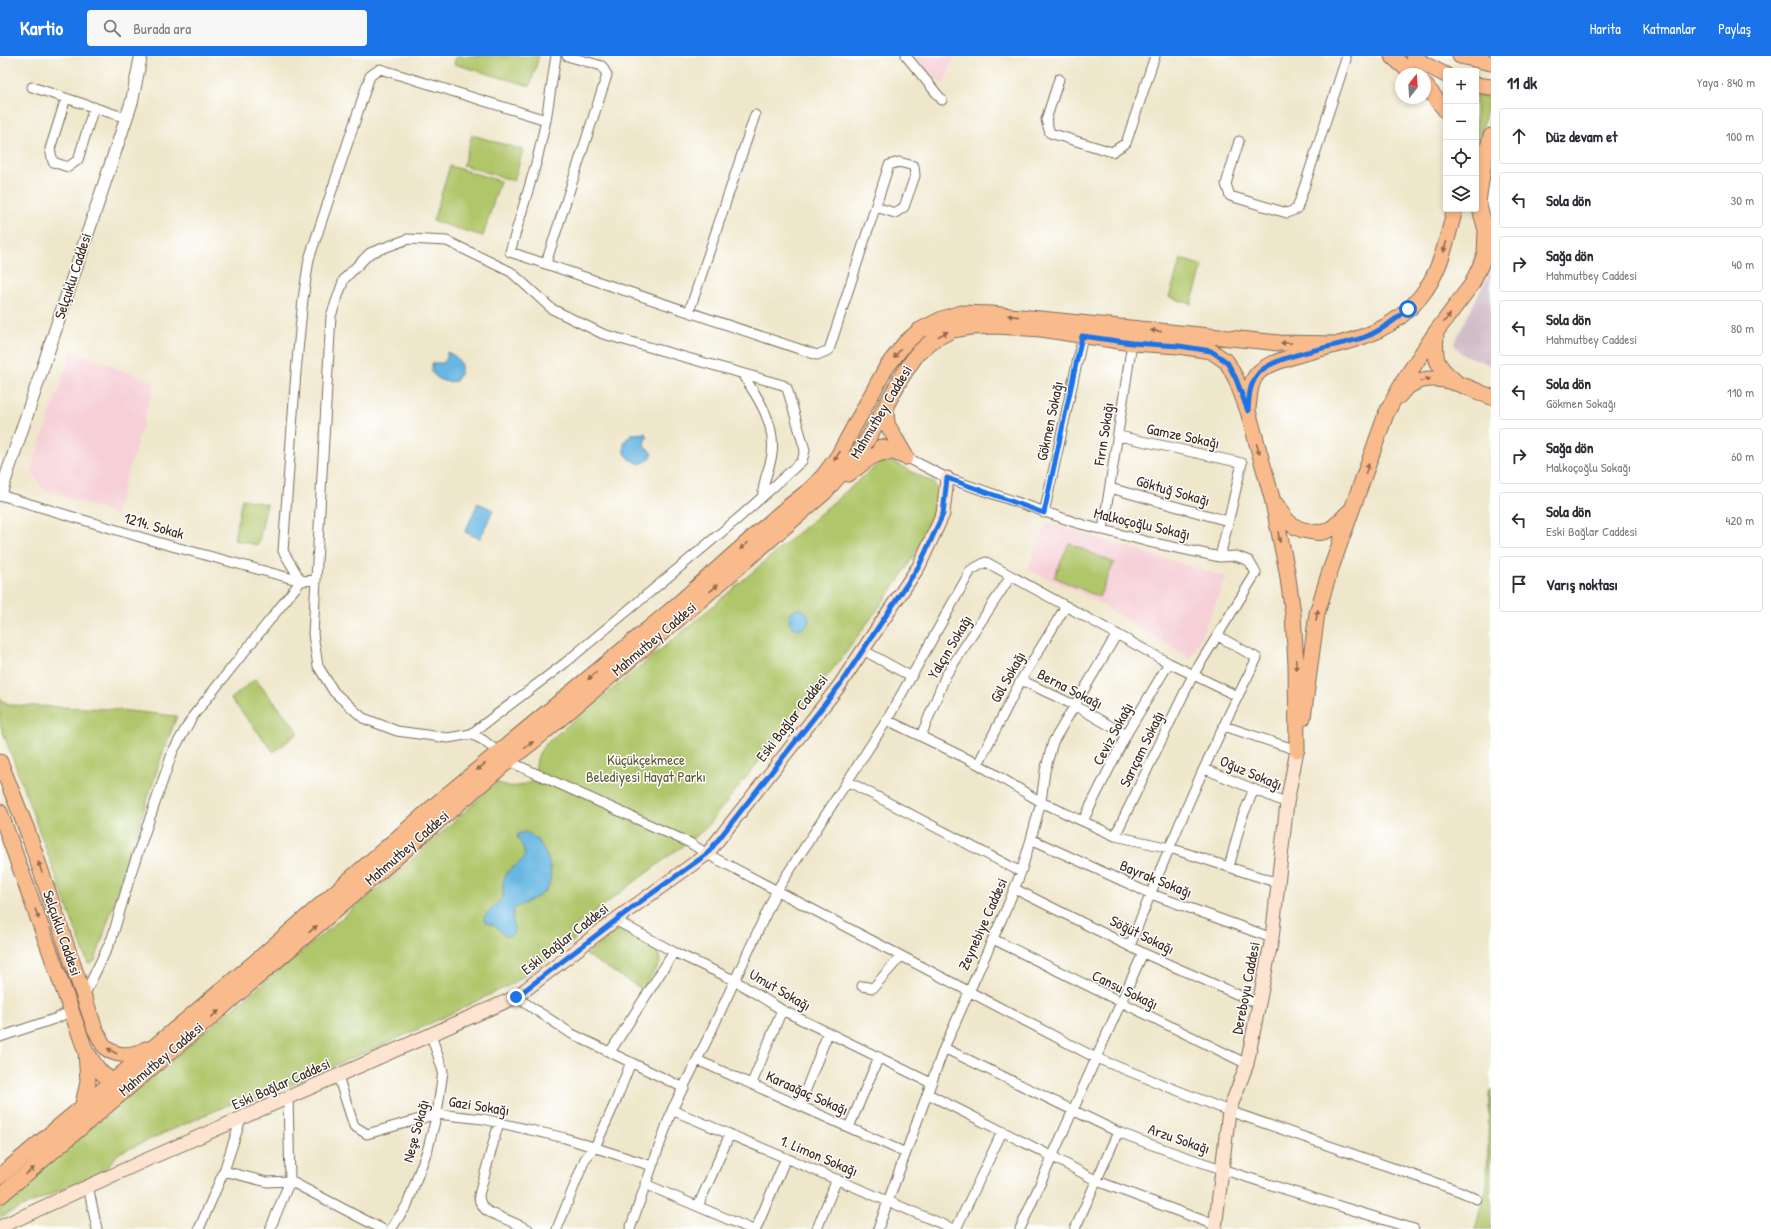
<!DOCTYPE html>
<html lang="tr">
<head>
<meta charset="utf-8">
<style>
  :root { --surface:#fff; --page:#f7f7f7; --text:#2b2b33; --muted:#7c7c81; --line:#e1e1e2; --accent:#1a73e8 }
  body { margin:0; font-family:"Patrick Hand",sans-serif; background:var(--page); color:var(--text) }
  .controls { position:absolute; right:12px; top:12px; display:grid; overflow:hidden; border-radius:4px; box-shadow:0 2px 6px #0003 }
  .controls button { width:36px; height:36px; display:grid; place-items:center; padding:0; border:0; border-bottom:1px solid var(--line); background:var(--surface); color:var(--text); font:20px sans-serif }
  .compass { position:absolute; left:1395px; top:12px; width:36px; height:36px; border-radius:50%; background:var(--surface); box-shadow:0 2px 6px #0003; rotate:17deg }
  .stop { position:absolute; width:12px; height:12px; margin:-9px; border:3px solid #1a73e8; border-radius:50%; background:#fff }
  .stop.end { background:#1a73e8; border-color:#fff; box-shadow:0 1px 4px #0008 }
  .list { margin:0; padding:0; list-style:none }
  h2 { display:flex; justify-content:space-between; align-items:center; height:52px; margin:0; padding:0 16px; font-size:17px }
  h2 small { font-size:13px; font-weight:400; color:var(--muted) }
  .list li { display:grid; grid-template-columns:26px 1fr auto; gap:12px; align-items:center; box-sizing:border-box; height:56px; margin:0 8px 8px; padding:0 8px; border:1px solid var(--line); border-radius:4px }
  .list b { display:block; font-size:15px; white-space:nowrap }
  .list p { margin:0; font-size:13px; white-space:nowrap; color:var(--muted) }
  .list em { font-size:13px; font-style:normal; color:var(--muted) }
  .icon { flex:none; width:22px; height:22px; fill:none; stroke:currentColor; stroke-width:2; stroke-linecap:round; stroke-linejoin:round }
  .map { position:relative; flex:none; width:1491px; height:1173px; overflow:hidden }
  header { display:flex; align-items:center; gap:24px; box-sizing:border-box; height:56px; padding:0 20px; background:var(--accent); color:#fff }
  header strong { font-size:19px }
  nav { display:flex; gap:22px; margin-inline-start:auto; font-size:14px }
  .search { width:280px; height:36px; background:var(--page); display:flex; align-items:center; gap:10px; box-sizing:border-box; padding:0 14px; border-radius:4px; color:var(--muted); font-size:15px }
  main { display:flex }
  aside { flex:1; background:var(--surface) }
  .map>svg:first-child { display:block }
</style>
</head>
<body>
<header>
<strong>Kartio</strong>
<div class="search"><svg class="icon" aria-label="search" viewBox="0 0 24 24"><circle cx="10" cy="10" r="6"/><path d="M15 15l6 6"/></svg>Burada ara</div>
<nav><a>Harita</a><a>Katmanlar</a><a>Paylaş</a></nav>
</header>
<main>
<div class="map">
<svg width="1491" height="1173" viewBox="0 0 1491 1173">
  <rect width="100%" height="100%" fill="#fff"/>
  <filter id="ink" filterUnits="userSpaceOnUse"><feTurbulence type="fractalNoise" baseFrequency=".025" numOctaves="2"/><feDisplacementMap in="SourceGraphic" scale="8" xChannelSelector="R" yChannelSelector="G"/><feConvolveMatrix kernelMatrix="1 2 1 2 8 2 1 2 1" color-interpolation-filters="sRGB"/></filter>
  <filter id="wash" filterUnits="userSpaceOnUse"><feTurbulence type="fractalNoise" baseFrequency=".012" numOctaves="4" result="noise"/><feDisplacementMap in="SourceGraphic" scale="16" xChannelSelector="R" yChannelSelector="G"/><feGaussianBlur stdDeviation="0.9" result="paint"/><feColorMatrix in="noise" values="0 0 0 0 0 0 0 0 0 0 0 0 0 0 0 0 0 1.4 0 .05"/><feComposite in="paint" operator="in"/></filter>
  <g filter="url(#wash)">
    <rect width="100%" height="100%" fill="#efe7cb"/>
    <path fill="#f6cfd7" d="M 914,0 L 954,0 L 944,29 L 929,17 Z
      M 72,295 L 155,327 L 115,459 L 42,432 L 31,413 Z
      M 1047,467 L 1227,521 L 1191,603 L 1087,540 L 1027,513 Z"/>
    <path fill="#d1bdc9" d="M 1491,213 L 1491,309 L 1462,298 L 1454,288 Z"/>
    <path fill="#b0c66a" stroke="#767844" d="M 456,0 L 539,0 L 530,30 L 454,8 Z
      M 1476,39 L 1490,41 L 1476,98 Z
      M 472,79 L 523,94 L 514,125 L 463,109 Z
      M 450,110 L 500,125 L 483,180 L 433,165 Z
      M 1181,203 L 1203,210 L 1191,248 L 1169,241 Z
      M 891,405 L 934,427 L 940,440 L 938,458 L 901,521 L 847,595 L 705,773 L 569,875 L 575,884 L 514,927 L 421,972 L 240,1051 L 237,1045 L 119,1097 L 105,1114 L 0,1161 L 0,1149 L 214,968 L 407,808 L 497,726 C 504,730 509,731 518,730 C 542,726 531,710 541,694 C 545,688 552,683 557,678 L 692,568 L 879,407 Z
      M 242,443 L 267,448 L 258,489 L 234,484 Z
      M 1069,487 L 1114,507 L 1099,541 L 1054,521 Z
      M 255,623 L 299,676 L 274,696 L 231,643 Z
      M 0,643 L 10,649 L 109,653 L 177,660 L 162,699 L 95,905 L 88,908 L 0,668 Z
      M 617,874 L 621,874 L 653,889 L 658,894 L 660,907 L 642,933 L 586,899 Z
      M 1491,1033 L 1491,1173 L 1475,1173 L 1487,1129 L 1489,1038 Z"/>
    <path fill="#68b7e2" stroke="#527080" d="M 447,296 C 462,302 465,312 456,325 C 445,327 440,325 432,317 L 432,307 L 443,307 L 447,302 Z
      M 645,377 L 648,380 L 644,386 L 645,392 L 653,397 L 649,404 L 640,408 L 631,404 L 624,397 L 624,386 L 631,378 Z
      M 478,447 L 493,454 L 480,483 L 465,476 Z
      M789 563a10 10 0 1 1 20 0a10 10 0 1 1-20 0Z
      M 525,776 C 543,781 559,818 546,834 C 539,842 524,847 514,853 C 510,865 516,869 513,878 L 509,880 L 505,880 L 495,870 L 485,866 L 484,861 L 503,842 L 503,827 L 507,816 C 524,803 531,802 517,781 L 518,778 Z"/>
  </g>
  <g filter="url(#ink)">
    <g fill="none" stroke-linecap="round" stroke-linejoin="round">
      <defs>
        <path id="minor" d="M 556,0 L 546,64 L 537,104 L 510,196 L 817,299 L 829,294 L 889,109 L 899,106 L 914,110 L 915,120 L 904,151 L 895,157 L 876,151
          M 906,0 L 942,44
          M 1059,23 L 1046,64 L 1050,77 L 1112,96 L 1126,87 L 1155,0
          M 32,31 L 126,62
          M 66,42 L 50,93 L 53,106 L 68,111 L 78,104 L 94,51
          M 1239,85 L 1226,128 L 1230,140 L 1287,157 L 1297,153 L 1346,3
          M 546,207 L 607,19 L 602,10 L 567,0
          M 689,256 L 755,59
          M 742,318 C 758,341 776,368 772,398 C 770,413 762,425 763,440
          M 1119,380 L 1242,407 L 1220,501
          M 906,401 L 947,422 L 1077,467 L 1149,486 L 1220,501 L 1236,500 L 1249,505 L 1256,517 L 1193,619 L 1115,780
          M 1110,432 L 1228,465
          M 0,439 L 157,486 L 301,525 L 193,660 L 173,695 L 132,814 L 112,882 L 84,940
          M 1044,457 L 1083,280
          M 1103,474 L 1132,287
          M 316,524 L 331,260 L 344,223 L 370,197 L 408,183 L 447,185 L 511,216 L 552,253 L 603,278 L 783,329 L 787,332 L 805,394 L 802,405 L 741,460 L 565,607 L 471,678 L 448,682 L 397,675 L 363,662 L 334,636 L 318,610 L 313,578 L 316,524 L 301,525 L 283,495 L 296,316 L 303,243 L 309,203 L 370,20 L 380,13 L 546,64
          M 863,594 L 910,620
          M 1021,624 L 1074,649 L 1126,679
          M 887,664 L 978,708 L 1041,746 L 1115,780 L 1170,792 L 1278,827
          M 1224,670 L 1297,694
          M 471,678 L 483,684 L 499,697
          M 921,680 L 946,619 L 1011,520
          M 508,705 L 690,787 L 707,798 L 1096,1002 L 1229,1055 L 1459,1135 L 1477,1143
          M 978,708 L 1021,624 L 1066,550
          M 1205,713 L 1287,747
          M 847,725 L 1021,816
          M 1083,765 L 1126,679 L 1169,607
          M 1031,783 L 1151,838 L 1272,882
          M 1229,811 L 1242,762 L 1254,733
          M 1015,833 L 1143,897 L 1259,948
          M 615,864 L 674,896 L 734,924 L 782,954 L 931,1027
          M 993,883 L 1247,1008
          M 1130,890 C 1168,792 1209,695 1257,602 L 1218,580
          M 862,930 L 873,932 L 901,900
          M 516,941 L 572,978 L 684,1032
          M 0,981 L 57,962 L 73,954
          M 944,992 L 1118,1076 C 1215,1114 1315,1142 1414,1173
          M 610,996 L 674,896
          M 697,1004 L 906,1097
          M 338,1020 L 354,1070 L 367,1078 L 437,1058 L 483,1063 L 565,1082 L 652,1110
          M 752,1027 L 782,954
          M 928,1038 L 1053,1101 L 1097,1125 L 1215,1169
          M 800,1049 L 828,977
          M 672,1054 L 954,1173
          M 499,1066 L 479,1139 C 479,1147 482,1152 489,1156 L 528,1173
          M 849,1071 L 879,1001
          M 224,1115 L 267,1126 L 290,1125 L 382,1173
          M 645,1128 L 751,1173
          M 88,1130 L 97,1173
          M 698,1150 L 730,1078
          M 199,1173 L 224,1115 L 241,1063
          M 270,1173 L 290,1125 L 288,1042
          M 391,1173 L 407,1149 L 428,1092 L 437,1058 L 443,1015 L 431,979
          M 557,1173 L 585,1103 L 595,1091 L 615,1047 L 631,1006
          M 630,1173 L 672,1054 L 708,982 L 777,834 L 887,664 L 971,514 L 986,506 L 1169,607 L 1237,640
          M 756,1173 L 786,1102
          M 817,1173 L 837,1123
          M 878,1173 L 944,992 L 1008,849 L 1021,816 L 1031,783 L 1041,746 L 1045,715 L 1053,686 L 1117,578
          M 956,1173 L 1002,1076
          M 1020,1173 L 1143,897
          M 1075,1173 L 1118,1076"/>
        <path id="tertiary" d="M 0,439 L 132,45 L 141,0"/>
        <path id="secondary" d="M 0,1171 L 137,1108 L 516,941 L 615,864 L 707,798 L 839,630 L 919,510 L 943,458 L 947,422
          M 1215,1173 L 1229,1055 L 1247,1008 L 1272,882 L 1287,747 L 1297,694"/>
        <path id="primary" d="M 1392,0 L 1412,18
          M 1414,0 L 1424,8 L 1446,19
          M 1460,0 L 1491,7
          M 1425,29 L 1446,55
          M 1476,29 L 1491,31
          M 1436,276 C 1435,303 1433,307 1455,325
          M 1399,340 C 1423,308 1462,329 1491,341
          M 886,352 L 887,368 L 906,401
          M 1248,352 C 1250,340 1249,325 1259,316 C 1269,307 1283,304 1295,300 C 1343,285 1387,283 1421,240 C 1441,215 1447,183 1455,153
          M 881,391 L 906,401
          M 848,418 C 863,409 871,396 890,396
          M 1276,448 C 1285,463 1290,472 1308,475 C 1312,476 1319,477 1323,476 C 1334,474 1342,462 1350,455
          M 1303,662 L 1317,557 L 1329,518 L 1386,358 L 1403,326 L 1436,276 L 1472,228 L 1485,199 L 1486,174 L 1478,146 L 1484,106 L 1491,80
          M 0,706 L 27,774 L 95,973 C 98,978 101,985 104,990 C 115,1002 134,1000 146,993
          M 0,756 L 86,996 L 88,1026 L 82,1052
          M 88,998 C 98,1014 103,1022 121,1028
          M 0,1120 L 255,906 L 448,738 L 671,554 L 778,459 L 812,432 L 824,419 L 838,400 L 886,312 L 905,287 L 920,274 L 942,263 L 961,257 L 991,258 L 1279,287 L 1338,288
          M 0,1140 L 202,969 L 508,705 L 535,684 L 690,553 L 825,436 L 857,399 L 869,381 L 901,322 L 917,298 L 933,284 L 952,274 L 971,271 L 996,270 L 1041,273 L 1132,287 L 1179,290 L 1211,295 L 1227,306 L 1236,323 L 1248,355 L 1272,442 L 1287,515 L 1293,558 L 1296,609 L 1297,694"/>
      </defs>
      <use href="#minor" stroke="#7a6c5b" stroke-width="11"/>
      <use href="#tertiary" stroke="#7a6c5b" stroke-width="14"/>
      <use href="#secondary" stroke="#7a6c5b" stroke-width="15"/>
      <use href="#primary" stroke="#7a6c5b" stroke-width="17"/>
      <use href="#minor" stroke="#fff" stroke-width="9"/>
      <use href="#tertiary" stroke="#fff" stroke-width="12"/>
      <use href="#secondary" stroke="#fde4d1" stroke-width="13"/>
      <use href="#primary" stroke="#fabb8c" stroke-width="15"/>
    </g>
    <defs><path id="oneway-solid" d="M-6-.8H1V-3.2L6.5 0L1 3.2V.8H-6Z"/></defs>
    <g fill="#916b50">
      <use href="#oneway-solid" transform="translate(1445 191) rotate(105)"/>
      <use href="#oneway-solid" transform="translate(1013 260) rotate(-174)"/>
      <use href="#oneway-solid" transform="translate(1447 262) rotate(-52)"/>
      <use href="#oneway-solid" transform="translate(1156 275) rotate(-174)"/>
      <use href="#oneway-solid" transform="translate(943 278) rotate(-27)"/>
      <use href="#oneway-solid" transform="translate(1286 287) rotate(-179)"/>
      <use href="#oneway-solid" transform="translate(897 298) rotate(128)"/>
      <use href="#oneway-solid" transform="translate(1425 324) rotate(-14)"/>
      <use href="#oneway-solid" transform="translate(1258 393) rotate(75)"/>
      <use href="#oneway-solid" transform="translate(837 400) rotate(124)"/>
      <use href="#oneway-solid" transform="translate(1367 413) rotate(-71)"/>
      <use href="#oneway-solid" transform="translate(1279 481) rotate(79)"/>
      <use href="#oneway-solid" transform="translate(744 490) rotate(139)"/>
      <use href="#oneway-solid" transform="translate(714 532) rotate(-41)"/>
      <use href="#oneway-solid" transform="translate(1317 559) rotate(-80)"/>
      <use href="#oneway-solid" transform="translate(1296 609) rotate(88)"/>
      <use href="#oneway-solid" transform="translate(592 620) rotate(140)"/>
      <use href="#oneway-solid" transform="translate(529 689) rotate(-38)"/>
      <use href="#oneway-solid" transform="translate(481 711) rotate(141)"/>
      <use href="#oneway-solid" transform="translate(40 811) rotate(-109)"/>
      <use href="#oneway-solid" transform="translate(37 858) rotate(70)"/>
      <use href="#oneway-solid" transform="translate(313 873) rotate(-41)"/>
      <use href="#oneway-solid" transform="translate(215 958) rotate(-41)"/>
      <use href="#oneway-solid" transform="translate(112 995) rotate(-150)"/>
      <use href="#oneway-solid" transform="translate(30 1115) rotate(-40)"/>
    </g>
  </g>
  <g fill="none" stroke-linecap="round" stroke-linejoin="round" filter="url(#ink)">
    <path stroke="#1a73e8" stroke-width="5" d="M 516,941 L 633,851 L 707,798 L 839,630 L 919,510 L 943,458 L 947,422 L 1044,457 L 1082,280 L 1132,287 L 1179,290 L 1211,295 L 1227,306 L 1236,323 L 1248,355 C 1249,341 1249,329 1258,318 C 1272,299 1341,290 1365,281 C 1381,275 1395,264 1408,253"/>
  </g>
  <g text-anchor="middle" stroke-width="3" stroke-linejoin="round" paint-order="stroke">
    <g font-size="15" fill="#3b2a1e" stroke="#fff">
      <text transform="translate(73 220) rotate(-72)" y="5">Selçuklu Caddesi</text>
      <text transform="translate(881 356) rotate(-59)" y="5">Mahmutbey Caddesi</text>
      <text transform="translate(1050 365) rotate(-78)" y="5">Gökmen Sokağı</text>
      <text transform="translate(1104 378) rotate(-81)" y="5">Fırın Sokağı</text>
      <text transform="translate(1183 380) rotate(12)" y="5">Gamze Sokağı</text>
      <text transform="translate(1173 435) rotate(16)" y="5">Göktuğ Sokağı</text>
      <text transform="translate(1142 468) rotate(13)" y="5">Malkoçoğlu Sokağı</text>
      <text transform="translate(154 470) rotate(16)" y="5">1214. Sokak</text>
      <text transform="translate(654 583) rotate(-40)" y="5">Mahmutbey Caddesi</text>
      <text transform="translate(950 591) rotate(-59)" y="5">Yalçın Sokağı</text>
      <text transform="translate(1008 621) rotate(-61)" y="5">Göl Sokağı</text>
      <text transform="translate(1070 633) rotate(27)" y="5">Berna Sokağı</text>
      <text transform="translate(792 662) rotate(-52)" y="5">Eski Bağlar Caddesi</text>
      <text transform="translate(1113 678) rotate(-62)" y="5">Ceviz Sokağı</text>
      <text transform="translate(1142 693) rotate(-64)" y="5">Sarıçam Sokağı</text>
      <text transform="translate(1251 717) rotate(23)" y="5">Oğuz Sokağı</text>
      <text transform="translate(407 792) rotate(-41)" y="5">Mahmutbey Caddesi</text>
      <text transform="translate(1156 823) rotate(22)" y="5">Bayrak Sokağı</text>
      <text transform="translate(983 868) rotate(-66)" y="5">Zeynebiye Caddesi</text>
      <text transform="translate(62 877) rotate(71)" y="5">Selçuklu Caddesi</text>
      <text transform="translate(1142 879) rotate(26)" y="5">Söğüt Sokağı</text>
      <text transform="translate(565 883) rotate(-38)" y="5">Eski Bağlar Caddesi</text>
      <text transform="translate(1246 932) rotate(-79)" y="5">Dereboyu Caddesi</text>
      <text transform="translate(780 934) rotate(30)" y="5">Umut Sokağı</text>
      <text transform="translate(1125 934) rotate(26)" y="5">Cansu Sokağı</text>
      <text transform="translate(161 1003) rotate(-40)" y="5">Mahmutbey Caddesi</text>
      <text transform="translate(281 1028) rotate(-24)" y="5">Eski Bağlar Caddesi</text>
      <text transform="translate(807 1037) rotate(24)" y="5">Karaağaç Sokağı</text>
      <text transform="translate(479 1050) rotate(9)" y="5">Gazi Sokağı</text>
      <text transform="translate(416 1075) rotate(-75)" y="5">Neşe Sokağı</text>
      <text transform="translate(1179 1083) rotate(19)" y="5">Arzu Sokağı</text>
      <text transform="translate(819 1100) rotate(23)" y="5">1. Limon Sokağı</text>
    </g>
    <g font-size="15" fill="#5e5935" stroke="#fff">
      <text x="646" y="709">Küçükçekmece<tspan x="646" dy="17">Belediyesi Hayat Parkı</tspan></text>
    </g>
  </g>
</svg>
<div class="controls">
<button>+</button>
<button>−</button>
<button><svg class="icon" aria-label="locate" viewBox="0 0 24 24"><circle cx="12" cy="12" r="6"/><path d="M12 2v4M12 18v4M2 12h4M18 12h4"/></svg></button>
<button><svg class="icon" aria-label="layers" viewBox="0 0 24 24"><path d="M12 4l9 5-9 5-9-5zM3 14l9 5 9-5"/></svg></button>
</div>
<svg class="compass" viewBox="-18 -18 36 36"><path d="M0-13l5 13h-10z" fill="#e53935"/><path d="M0 13l5-13h-10z" fill="#7c7c81"/></svg>
<div class="stop" style="left:1408px;top:253px"></div>
<div class="stop end" style="left:516px;top:941px"></div>
</div>
<aside>
<h2>11 dk<small>Yaya · 840 m</small></h2>
<ul class="list">
<li><svg class="icon" aria-label="ahead" viewBox="0 0 24 24"><path d="M12 20V5M6 11l6-6 6 6"/></svg><div><b>Düz devam et</b></div><em>100 m</em></li>
<li><svg class="icon" aria-label="left" viewBox="0 0 24 24"><path d="M17 20v-9H6M10 6l-5 5 5 5"/></svg><div><b>Sola dön</b></div><em>30 m</em></li>
<li><svg class="icon" aria-label="right" viewBox="0 0 24 24"><path d="M7 20v-9h11M14 6l5 5-5 5"/></svg><div><b>Sağa dön</b><p>Mahmutbey Caddesi</p></div><em>40 m</em></li>
<li><svg class="icon" aria-label="left" viewBox="0 0 24 24"><path d="M17 20v-9H6M10 6l-5 5 5 5"/></svg><div><b>Sola dön</b><p>Mahmutbey Caddesi</p></div><em>80 m</em></li>
<li><svg class="icon" aria-label="left" viewBox="0 0 24 24"><path d="M17 20v-9H6M10 6l-5 5 5 5"/></svg><div><b>Sola dön</b><p>Gökmen Sokağı</p></div><em>110 m</em></li>
<li><svg class="icon" aria-label="right" viewBox="0 0 24 24"><path d="M7 20v-9h11M14 6l5 5-5 5"/></svg><div><b>Sağa dön</b><p>Malkoçoğlu Sokağı</p></div><em>60 m</em></li>
<li><svg class="icon" aria-label="left" viewBox="0 0 24 24"><path d="M17 20v-9H6M10 6l-5 5 5 5"/></svg><div><b>Sola dön</b><p>Eski Bağlar Caddesi</p></div><em>420 m</em></li>
<li><svg class="icon" aria-label="arrive" viewBox="0 0 24 24"><path d="M6 21V4h12l-3 4 3 4H6"/></svg><div><b>Varış noktası</b></div></li>
</ul>
</aside>
</main>
</body>
</html>
